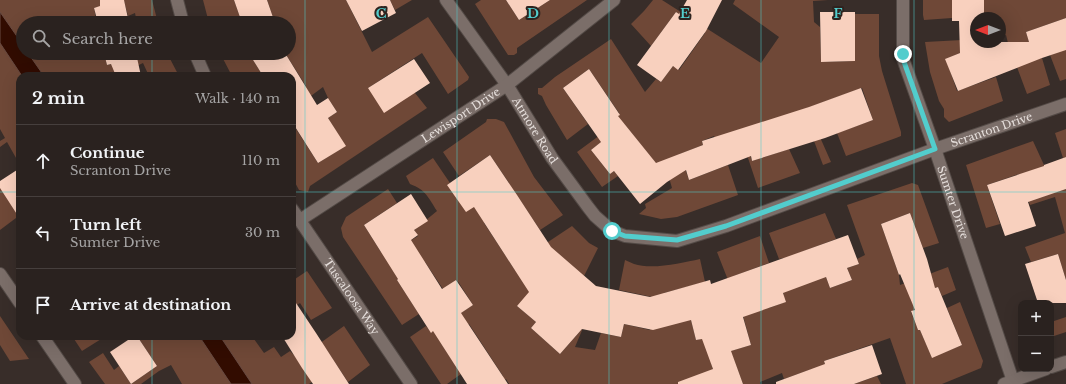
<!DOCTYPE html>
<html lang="en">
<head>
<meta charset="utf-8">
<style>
  :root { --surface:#2a221f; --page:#362f2c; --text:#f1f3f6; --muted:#a5a4a4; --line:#463f3d }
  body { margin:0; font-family:"Libre Baskerville",serif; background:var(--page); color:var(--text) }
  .controls { position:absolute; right:12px; bottom:12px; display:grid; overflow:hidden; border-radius:8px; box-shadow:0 4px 16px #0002 }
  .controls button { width:36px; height:36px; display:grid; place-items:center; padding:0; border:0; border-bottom:1px solid var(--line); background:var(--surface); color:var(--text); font:20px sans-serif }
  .compass { position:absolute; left:970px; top:12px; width:36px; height:36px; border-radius:50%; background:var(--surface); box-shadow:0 4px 16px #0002; rotate:270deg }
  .stop { position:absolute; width:12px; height:12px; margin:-9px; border:3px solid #52cdcd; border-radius:50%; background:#fff }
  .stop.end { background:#52cdcd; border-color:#fff; box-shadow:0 1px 4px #0008 }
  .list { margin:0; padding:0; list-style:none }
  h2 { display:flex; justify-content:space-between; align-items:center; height:52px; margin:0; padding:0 16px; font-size:17px }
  h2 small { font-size:13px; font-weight:400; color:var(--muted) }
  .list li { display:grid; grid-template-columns:26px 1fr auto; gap:12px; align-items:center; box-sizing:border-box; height:72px; padding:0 16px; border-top:1px solid var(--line) }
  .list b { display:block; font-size:15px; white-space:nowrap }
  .list p { margin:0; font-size:13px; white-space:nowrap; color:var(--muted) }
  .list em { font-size:13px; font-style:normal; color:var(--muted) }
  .icon { flex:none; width:22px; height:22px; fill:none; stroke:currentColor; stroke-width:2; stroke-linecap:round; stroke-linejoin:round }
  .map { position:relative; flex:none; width:1066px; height:384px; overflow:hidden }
  .search { position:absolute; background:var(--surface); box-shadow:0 4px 16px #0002; left:16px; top:16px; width:280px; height:44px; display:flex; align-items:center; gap:10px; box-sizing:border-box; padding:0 14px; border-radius:22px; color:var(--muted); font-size:15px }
  .panel { position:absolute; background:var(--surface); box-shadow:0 4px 16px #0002; left:16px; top:72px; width:280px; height:268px; border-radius:12px }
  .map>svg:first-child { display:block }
</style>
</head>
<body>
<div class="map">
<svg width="1066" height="384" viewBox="0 0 1066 384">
  <rect width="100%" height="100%" fill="#382d29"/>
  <path fill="#6f4837" d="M 0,0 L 152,0 L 158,23 L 137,23 L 135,13 L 128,16 L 124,1 L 94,8 L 97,23 L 23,23 L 23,53 L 104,53 L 107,65 L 137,58 L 150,53 L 167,53 L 179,76 L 149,76 L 143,63 L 116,76 L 20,76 L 20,165 L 7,142 L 0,147 L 0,141 L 5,138 L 0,129 Z
    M 203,0 L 234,0 L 242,23 L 209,23 Z
    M 267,0 L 346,0 L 372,52 L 428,17 L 469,77 L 468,80 L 448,94 L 422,53 L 368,88 L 415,93 L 427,108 L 310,186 L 308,192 L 299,190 L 292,177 L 292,131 L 296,129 L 318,163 L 345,146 L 328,118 L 337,112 L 328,98 L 323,87 L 292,110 L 306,86 L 285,53 L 289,53 L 289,23 L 275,23 Z
    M 390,0 L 412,0 L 395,10 Z
    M 481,0 L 506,0 L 519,20 L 550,0 L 587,0 L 517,48 L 517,53 L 514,55 L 508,55 L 475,4 Z
    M 653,0 L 662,0 L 761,63 L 779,37 L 733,4 L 735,0 L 828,0 L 813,1 L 814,22 L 820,27 L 821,62 L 855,61 L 855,14 L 879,14 L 879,56 L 882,71 L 901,132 L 901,136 L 896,138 L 846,156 L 837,133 L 873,120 L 862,88 L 807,108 L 831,162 L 823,165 L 814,141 L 742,129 L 752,161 L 789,149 L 800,173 L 758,188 L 741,137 L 718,145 L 714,136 L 702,141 L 703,145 L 680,154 L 689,180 L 728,165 L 738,195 L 677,217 L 661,219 L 639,214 L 646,208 L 645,204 L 672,188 L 670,181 L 624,124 L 591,150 L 610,174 L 614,171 L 618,176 L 602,187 L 577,152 L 611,127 L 607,124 L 619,113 L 589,69 L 563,88 L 588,124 L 567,140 L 546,105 L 542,96 L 538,94 L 538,88 L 542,88 L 555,77 L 611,39 L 645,92 L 656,79 L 661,82 L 673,66 L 679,70 L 705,33 L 676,12 L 651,46 L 631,24 L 644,11 Z
    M 923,0 L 952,0 L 952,18 L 924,20 L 923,15 Z
    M 984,0 L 1066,0 L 1066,18 L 1026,32 L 1035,60 L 1042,58 L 1050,85 L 1027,94 L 1008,43 L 1006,35 L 1000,37 L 1000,18 L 984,18 Z
    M 962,40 L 965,51 L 946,59 L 957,91 L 996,77 L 1003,101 L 949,122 L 944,117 L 944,109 L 939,101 L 930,72 L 925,42 Z
    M 1066,49 L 1066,79 L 1060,81 L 1050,55 Z
    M 220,53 L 265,53 L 253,60 L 263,76 L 232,76 Z
    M 487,119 L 496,119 L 504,122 L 534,177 L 563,215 L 540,230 L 520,200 L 484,223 L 515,270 L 548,242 L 572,226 L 589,243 L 598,248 L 584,276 L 555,251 L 542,287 L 517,306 L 536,322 L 531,328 L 560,354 L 583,328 L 575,347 L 595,350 L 601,333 L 621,337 L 624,324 L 650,330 L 657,298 L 619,290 L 625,260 C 628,261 631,263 634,264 C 652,270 682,263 700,259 L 705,282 L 664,293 L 691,320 L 696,340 L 708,337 L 713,356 L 751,345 L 741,308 L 739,308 L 717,252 L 760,236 L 769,263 L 734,276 L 745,307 L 766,300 L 769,308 L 785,302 L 783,292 L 794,288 L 783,258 L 779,259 L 769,233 L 825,213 L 836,239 L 799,253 L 826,277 L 830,288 L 852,280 L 847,268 L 859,264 L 857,259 L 865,255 L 847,205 L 912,183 L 918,185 L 939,243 L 923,248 L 910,213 L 881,224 L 899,275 L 900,285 L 948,267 L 956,290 L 942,296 L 938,287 L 910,298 L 915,309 L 911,312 L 918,330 L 920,330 L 932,357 L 962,345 L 947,308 L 960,302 L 983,361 L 981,368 L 942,384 L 906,384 L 890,338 L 824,361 L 832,384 L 817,384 L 812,369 L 784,379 L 782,373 L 760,382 L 760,384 L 743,384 L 732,355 L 711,363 L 713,369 L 696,384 L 509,384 L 506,379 L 499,384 L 503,376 L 469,324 L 441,343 L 461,374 L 447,384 L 441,384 L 410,337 L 426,326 L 431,332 L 473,305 L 459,283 L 456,280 L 443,289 L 425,262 L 397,280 L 419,314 L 402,325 L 343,237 L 341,228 L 346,217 L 388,189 L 397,203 L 364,225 L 381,252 L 400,247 L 418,236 L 414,230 L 437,211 C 428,197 426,190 410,184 L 406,176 L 433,158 L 450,183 L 447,185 L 509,183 L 490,155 L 459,176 L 443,152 L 486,122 Z
    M 1066,129 L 1066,157 L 1063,158 L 1055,133 Z
    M 1033,141 L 1044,165 L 1053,193 L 1066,189 L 1066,280 L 1058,254 L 1031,262 L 1025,247 L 1065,233 L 1055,197 L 1030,205 L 1019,174 L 987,185 L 1000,224 L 986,228 L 966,165 Z
    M 0,181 L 20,215 L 0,230 Z
    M 307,271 L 332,308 L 311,320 L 300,303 L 297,305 L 292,298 L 292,281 Z
    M 0,316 L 29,359 L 10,361 L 0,345 Z
    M 1066,317 L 1066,332 L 1051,337 L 1051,322 Z
    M 344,326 L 370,365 L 348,382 L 326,349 L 312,382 L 309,384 L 182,384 L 171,365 L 159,371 L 141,384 L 105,384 L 89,362 L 103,353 L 114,370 L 119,366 L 131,384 L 157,366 L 137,336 L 258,336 L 254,339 L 264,353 L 274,347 L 281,357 L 290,351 L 298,359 Z
    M 72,336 L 106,336 L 82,351 Z
    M 877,376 L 881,384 L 854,384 Z"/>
  <path fill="#320c00" stroke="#684b42" d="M 0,12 L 23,45 L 23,53 L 28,53 L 44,76 L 22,76 L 0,43 Z
    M 199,336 L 220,336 L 252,384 L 231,384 Z"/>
  <path fill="#f8d0be" d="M 100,0 L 124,0 L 129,23 L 98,23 L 94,8 L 100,6 Z
    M 234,0 L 267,0 L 275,23 L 242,23 Z
    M 346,0 L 390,0 L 396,13 L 362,31 Z
    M 506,0 L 550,0 L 519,20 Z
    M 687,0 L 722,0 L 706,31 L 678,70 L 673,66 L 661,82 L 637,65 L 676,12 L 679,14 Z
    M 952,0 L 984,0 L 984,18 L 976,18 L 976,42 L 1029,42 L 1026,32 L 1066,18 L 1066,50 L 1042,58 L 958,91 L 945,59 L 960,53 L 959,21 L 952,21 Z
    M 820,12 L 855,12 L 855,61 L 821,62 Z
    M 104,53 L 136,53 L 141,76 L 116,76 L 111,64 L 107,65 Z
    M 265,53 L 285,53 L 317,105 L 328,98 L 337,112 L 328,118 L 346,146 L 318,163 L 292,122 L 292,76 L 263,76 L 253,60 Z
    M 414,59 L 430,83 L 384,113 L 368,88 Z
    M 589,69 L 620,115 L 618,116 L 656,163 L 703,145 L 702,141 L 809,107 L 861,88 L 873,120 L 825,138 L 752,161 L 751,156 L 689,180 L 686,170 L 667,182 L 640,204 L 614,171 L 610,174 L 591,150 L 601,142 L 563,88 Z
    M 490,155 L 517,195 L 551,247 L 596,286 L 650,297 L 710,280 L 711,284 L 848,235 L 859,264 L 847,268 L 852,280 L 830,288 L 826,277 L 783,293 L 786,302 L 743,317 L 751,345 L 731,351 L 743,384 L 678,384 L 678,382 L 713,369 L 702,339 L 696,340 L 691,320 L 653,330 L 624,324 L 621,337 L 582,329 L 560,354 L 531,328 L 536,322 L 517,306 L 529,292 L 474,207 L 466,212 L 447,185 Z
    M 1066,157 L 1066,189 L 1028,202 L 1036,226 L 1005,236 L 987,185 L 1044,166 L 1044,165 Z
    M 20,168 L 20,219 L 0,188 L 0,181 Z
    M 411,194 L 428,221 L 414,230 L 418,235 L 411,240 L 442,289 L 456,280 L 473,305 L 461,313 L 508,384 L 467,384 L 433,331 L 431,333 L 397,280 L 398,279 L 364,225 Z
    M 910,213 L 927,259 L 935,288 L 938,287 L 962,345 L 932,358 L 920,330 L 918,330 L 911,311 L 915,310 L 900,274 L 899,275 L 881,224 Z
    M 1058,254 L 1066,280 L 1066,303 L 1038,303 L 1025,264 Z
    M 292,297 L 316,333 L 349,384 L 313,384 L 302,368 L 282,336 L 292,336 Z
    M 134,336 L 137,336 L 157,366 L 131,384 L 110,352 Z
    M 872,345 L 882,374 L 854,384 L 776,384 L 776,382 L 825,364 L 824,361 Z"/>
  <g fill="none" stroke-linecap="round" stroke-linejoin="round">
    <defs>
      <g id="minor">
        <path d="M 177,0 L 183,23"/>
        <path id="s1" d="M 446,0 L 507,85 L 552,158 L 588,207 L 595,216 L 612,231 L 625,236 L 677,241 L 726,226 L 935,149 L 1066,104"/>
        <path id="s2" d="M 903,0 L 903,59 L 935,149 L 1013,381"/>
        <path d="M 195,53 L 205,76"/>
        <path id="s3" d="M 292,209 L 411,384"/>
        <path id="s4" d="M 300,220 L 507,85 L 614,0"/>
        <path d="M 0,274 L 20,303"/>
        <path d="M 42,336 L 75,384"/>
        <path d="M 1051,367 L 1066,362"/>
        <path d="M 1004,384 L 1046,369"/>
      </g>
    </defs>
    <use href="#minor" stroke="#534a46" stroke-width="14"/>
    <use href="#minor" stroke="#7b6e69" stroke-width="12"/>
  </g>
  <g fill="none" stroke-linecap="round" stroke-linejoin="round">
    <path stroke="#52cdcd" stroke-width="5" d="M 612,231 L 625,236 L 677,240 L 726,226 L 935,149 L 903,59 L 903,54"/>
  </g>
  <path fill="none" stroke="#52cdcd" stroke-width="1" stroke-opacity="0.55" d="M 152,0 L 152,23M 305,0 L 305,384M 457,0 L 457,384M 609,0 L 609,384M 761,0 L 761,384M 914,0 L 914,384M 152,53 L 152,76M 0,192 L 20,192M 292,192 L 1066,192M 152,336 L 152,384"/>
  <g text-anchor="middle" stroke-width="4" stroke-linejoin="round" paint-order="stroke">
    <g font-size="11" fill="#e6dfdc" stroke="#2e231f">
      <text dy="4" stroke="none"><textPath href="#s4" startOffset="192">Lewisport Drive</textPath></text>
      <text dy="4" stroke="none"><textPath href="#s1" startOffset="158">Atmore Road</textPath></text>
      <text dy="4" stroke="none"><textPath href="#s1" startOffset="685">Scranton Drive</textPath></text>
      <text dy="4" stroke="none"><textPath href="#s2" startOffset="211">Sumter Drive</textPath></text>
      <text dy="4" stroke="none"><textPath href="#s3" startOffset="106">Tuscaloosa Way</textPath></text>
    </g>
  </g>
  <g font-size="13" text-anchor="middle" font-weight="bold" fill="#52cdcd" stroke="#2e231f" stroke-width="4" stroke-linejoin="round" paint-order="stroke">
    <text x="381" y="18">C</text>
    <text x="533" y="18">D</text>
    <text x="685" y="18">E</text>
    <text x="838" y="18">F</text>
  </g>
</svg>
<div class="controls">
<button>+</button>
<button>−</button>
</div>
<svg class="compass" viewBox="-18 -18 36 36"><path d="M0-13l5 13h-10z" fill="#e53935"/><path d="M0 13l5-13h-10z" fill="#a5a4a4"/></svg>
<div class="stop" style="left:612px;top:231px"></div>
<div class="stop end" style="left:903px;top:54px"></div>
<div class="search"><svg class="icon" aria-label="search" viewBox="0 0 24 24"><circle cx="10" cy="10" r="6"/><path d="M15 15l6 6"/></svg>Search here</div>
<section class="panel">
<h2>2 min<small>Walk · 140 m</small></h2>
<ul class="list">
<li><svg class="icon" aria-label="ahead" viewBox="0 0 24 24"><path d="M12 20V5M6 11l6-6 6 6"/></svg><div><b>Continue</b><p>Scranton Drive</p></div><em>110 m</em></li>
<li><svg class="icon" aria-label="left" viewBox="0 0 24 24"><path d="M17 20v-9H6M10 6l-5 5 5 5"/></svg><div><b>Turn left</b><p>Sumter Drive</p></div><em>30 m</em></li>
<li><svg class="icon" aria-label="arrive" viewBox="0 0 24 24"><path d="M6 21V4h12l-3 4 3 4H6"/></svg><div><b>Arrive at destination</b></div></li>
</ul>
</section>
</div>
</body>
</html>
